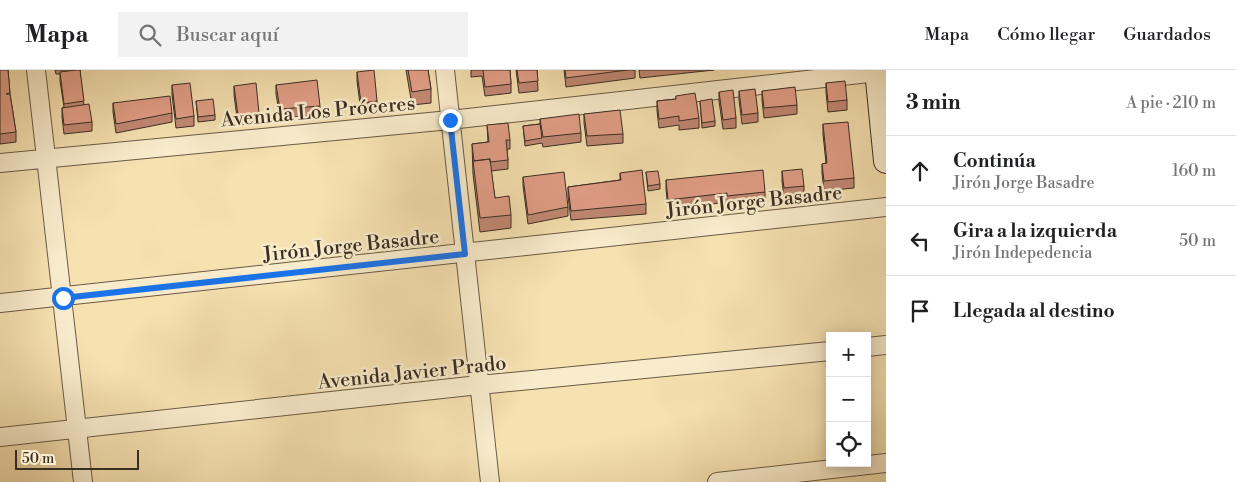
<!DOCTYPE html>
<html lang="es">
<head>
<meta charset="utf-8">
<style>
  :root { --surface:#fff; --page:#f2f2f2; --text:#202124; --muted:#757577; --line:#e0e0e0 }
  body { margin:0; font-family:"Libre Bodoni",serif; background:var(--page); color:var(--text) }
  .controls { position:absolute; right:15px; bottom:15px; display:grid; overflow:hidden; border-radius:0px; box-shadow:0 2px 12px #0003 }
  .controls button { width:45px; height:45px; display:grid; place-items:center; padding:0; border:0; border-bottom:1px solid var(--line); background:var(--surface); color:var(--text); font:25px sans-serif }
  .scale { position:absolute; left:15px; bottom:12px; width:124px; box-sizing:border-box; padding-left:5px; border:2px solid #3a2d22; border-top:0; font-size:14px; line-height:18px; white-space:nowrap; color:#3a2d22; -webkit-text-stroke:4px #f9eccc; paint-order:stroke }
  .stop { position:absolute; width:15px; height:15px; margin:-11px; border:4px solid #1a73e8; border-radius:50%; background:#fff }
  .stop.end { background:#1a73e8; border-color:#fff; box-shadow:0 1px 5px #0008 }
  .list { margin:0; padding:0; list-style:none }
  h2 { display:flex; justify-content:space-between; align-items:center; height:65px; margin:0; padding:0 20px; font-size:21px }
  h2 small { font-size:16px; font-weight:400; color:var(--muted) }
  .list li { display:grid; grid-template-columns:32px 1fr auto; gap:15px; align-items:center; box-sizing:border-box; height:70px; padding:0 20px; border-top:1px solid var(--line) }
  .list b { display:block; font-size:19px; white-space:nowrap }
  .list p { margin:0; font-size:16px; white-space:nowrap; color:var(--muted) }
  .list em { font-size:16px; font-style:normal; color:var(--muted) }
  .icon { flex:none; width:28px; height:28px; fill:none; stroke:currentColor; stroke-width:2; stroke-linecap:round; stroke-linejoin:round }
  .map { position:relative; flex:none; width:886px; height:412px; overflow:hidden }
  header { display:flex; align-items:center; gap:30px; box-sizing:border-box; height:70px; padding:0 25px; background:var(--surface); border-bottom:1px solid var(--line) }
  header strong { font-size:24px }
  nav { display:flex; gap:28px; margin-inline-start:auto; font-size:18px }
  .search { width:350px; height:45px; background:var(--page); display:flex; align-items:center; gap:12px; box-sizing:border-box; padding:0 18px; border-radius:0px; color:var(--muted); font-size:19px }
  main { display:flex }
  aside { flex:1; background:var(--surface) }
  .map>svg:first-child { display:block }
</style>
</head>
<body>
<header>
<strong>Mapa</strong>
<div class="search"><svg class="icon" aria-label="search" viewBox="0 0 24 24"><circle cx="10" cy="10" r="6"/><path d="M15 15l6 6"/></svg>Buscar aquí</div>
<nav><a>Mapa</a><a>Cómo llegar</a><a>Guardados</a></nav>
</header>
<main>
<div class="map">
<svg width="886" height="412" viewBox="0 0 886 412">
  <rect width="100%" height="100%" fill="#f6e1b1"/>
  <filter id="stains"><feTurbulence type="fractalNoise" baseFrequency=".004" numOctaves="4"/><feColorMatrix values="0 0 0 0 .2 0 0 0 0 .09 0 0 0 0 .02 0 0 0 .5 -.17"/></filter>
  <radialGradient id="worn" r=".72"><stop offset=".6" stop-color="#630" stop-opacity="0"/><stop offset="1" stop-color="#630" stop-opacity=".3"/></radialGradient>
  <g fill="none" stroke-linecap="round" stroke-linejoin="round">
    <defs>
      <path id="street" d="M 36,0 L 83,412
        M 445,0 L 490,412
        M 0,93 L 450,50 L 878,2
        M 0,233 L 886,137
        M 867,277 L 886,275
        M 0,367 L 479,315 L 830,281
        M 717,412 L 886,393"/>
      <path id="secondary" d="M 877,0 L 886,91"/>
    </defs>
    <use href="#street" stroke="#695a46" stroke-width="20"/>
    <use href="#secondary" stroke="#3a2d22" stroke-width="26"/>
    <use href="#street" stroke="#f9eccc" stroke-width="18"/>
    <use href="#secondary" stroke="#f9eccc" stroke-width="24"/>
  </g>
  <path fill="#c28874" stroke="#3a2d22" d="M 0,0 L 8,0 L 10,24 L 16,62 L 16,72 L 0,74 Z
    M 55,0 L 81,0 L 80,1 L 84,35 L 92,52 L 92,61 L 64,64 L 62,47 L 62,38 L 64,37 L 60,11 L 60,4 L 56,4 Z
    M 406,0 L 428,0 L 431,19 L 431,33 L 412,35 Z
    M 471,0 L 510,0 L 511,14 L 511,23 L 485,26 L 482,6 L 471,7 Z
    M 516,0 L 537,0 L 538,21 L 519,23 Z
    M 564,0 L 635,0 L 635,8 L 566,17 Z
    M 639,0 L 714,0 L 640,8 Z
    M 357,2 L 377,31 L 377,40 L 361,42 L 357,11 Z
    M 826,13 L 847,30 L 847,40 L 828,42 L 826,22 Z
    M 172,15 L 194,46 L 194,56 L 176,58 L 172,25 Z
    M 276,15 L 320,36 L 320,45 L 280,48 L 276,24 Z
    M 234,16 L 259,43 L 259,52 L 238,55 L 234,25 Z
    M 739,21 L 758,43 L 758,52 L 742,54 L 739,30 Z
    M 762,21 L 797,35 L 797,44 L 764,48 L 762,30 Z
    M 719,22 L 736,48 L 736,58 L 723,59 L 719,31 Z
    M 676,26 L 699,48 L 699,58 L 679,60 L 679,55 L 659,58 L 657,41 L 657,31 L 676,29 Z
    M 196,31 L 215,45 L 215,50 L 198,52 Z
    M 700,31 L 715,51 L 715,56 L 702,58 Z
    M 113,33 L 172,43 L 172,52 L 116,63 L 113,42 Z
    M 584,44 L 623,64 L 623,73 L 587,76 L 584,53 Z
    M 540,49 L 581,63 L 581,72 L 543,77 L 542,73 L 525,76 L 523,56 L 540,54 Z
    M 823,54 L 854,108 L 854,118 L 824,121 L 822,103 L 822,94 L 826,93 L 823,64 Z
    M 487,55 L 510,70 L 510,79 L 507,79 L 508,90 L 508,99 L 491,101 L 495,128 L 511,145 L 511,158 L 480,162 L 473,104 L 472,74 L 488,72 Z
    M 782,101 L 804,116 L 804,126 L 784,128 L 782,111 Z
    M 646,102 L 660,114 L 660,119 L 648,121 Z
    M 620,103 L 646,134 L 646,144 L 571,150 L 568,126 L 568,117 L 620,110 Z
    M 523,107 L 568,137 L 568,146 L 528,154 L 523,116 Z
    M 666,110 L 765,122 L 765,131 L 727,135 L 727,132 L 668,140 L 666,119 Z"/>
  <path fill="#e19e87" stroke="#3a2d22" d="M 0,0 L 8,0 L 10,23 L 6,24 L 10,24 L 16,62 L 0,64 Z
    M 76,0 L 80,0 L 84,31 L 64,34 L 60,2 Z
    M 374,0 L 377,31 L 361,33 L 357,2 Z
    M 408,0 L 428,0 L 431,19 L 412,22 Z
    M 483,0 L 510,0 L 511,14 L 485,17 Z
    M 517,0 L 537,0 L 538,11 L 519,13 Z
    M 565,0 L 627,0 L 566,8 Z
    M 317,10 L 320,36 L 280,39 L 276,15 Z
    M 845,11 L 847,30 L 828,32 L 826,13 Z
    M 190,13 L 194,46 L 176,49 L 172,15 Z
    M 256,13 L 259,43 L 238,45 L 234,16 Z
    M 795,17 L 797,35 L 764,38 L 762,21 Z
    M 755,19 L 758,43 L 742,45 L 739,21 Z
    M 733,20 L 736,48 L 723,50 L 719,22 Z
    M 695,23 L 699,48 L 679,51 L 679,46 L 659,49 L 657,31 L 676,29 L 676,26 Z
    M 170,26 L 172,43 L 116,54 L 113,33 Z
    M 213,29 L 215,45 L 198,47 L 196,31 Z
    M 712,29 L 715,51 L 702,53 L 700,31 Z
    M 89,34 L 92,52 L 64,55 L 62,38 Z
    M 620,40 L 623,64 L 587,66 L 584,44 Z
    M 579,44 L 581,63 L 543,67 L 540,49 Z
    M 848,52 L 854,108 L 824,111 L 822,94 L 827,93 L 823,54 Z
    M 508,53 L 510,70 L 506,70 L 508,90 L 490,92 L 490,89 L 474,91 L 472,74 L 489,72 L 487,55 Z
    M 540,54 L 542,68 L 525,71 L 523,56 Z
    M 490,89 L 495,128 L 509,126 L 511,145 L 480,148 L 473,91 Z
    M 802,99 L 804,116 L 784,118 L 782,101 Z
    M 642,100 L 646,134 L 571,141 L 568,117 L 621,110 L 620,103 Z
    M 763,100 L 765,122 L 727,126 L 727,123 L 668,130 L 666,110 Z
    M 658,101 L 660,114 L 648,116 L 646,102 Z
    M 564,102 L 568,137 L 528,145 L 523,107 Z"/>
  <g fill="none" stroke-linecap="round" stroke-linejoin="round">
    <path stroke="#1a73e8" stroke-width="6" d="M 63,228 L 465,184 L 450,50"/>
  </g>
  <g text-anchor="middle" stroke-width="5" stroke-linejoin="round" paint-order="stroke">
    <g font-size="20" fill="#3a2d22" stroke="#f9eccc">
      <text transform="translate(318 41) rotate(-5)" y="7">Avenida Los Próceres</text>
      <text transform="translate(754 131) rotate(-6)" y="7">Jirón Jorge Basadre</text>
      <text transform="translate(351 175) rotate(-6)" y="7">Jirón Jorge Basadre</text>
      <text transform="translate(412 302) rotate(-6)" y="7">Avenida Javier Prado</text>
    </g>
  </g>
  <rect width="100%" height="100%" filter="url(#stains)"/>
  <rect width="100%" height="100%" fill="url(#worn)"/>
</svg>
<div class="controls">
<button>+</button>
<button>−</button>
<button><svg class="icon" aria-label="locate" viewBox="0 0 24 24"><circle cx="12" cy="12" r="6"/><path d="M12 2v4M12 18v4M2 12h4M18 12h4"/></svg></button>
</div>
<div class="scale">50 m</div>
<div class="stop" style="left:63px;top:228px"></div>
<div class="stop end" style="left:450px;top:50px"></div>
</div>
<aside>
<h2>3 min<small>A pie · 210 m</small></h2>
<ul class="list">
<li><svg class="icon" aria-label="ahead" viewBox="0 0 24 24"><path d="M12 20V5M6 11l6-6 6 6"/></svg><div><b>Continúa</b><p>Jirón Jorge Basadre</p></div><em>160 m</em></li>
<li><svg class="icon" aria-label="left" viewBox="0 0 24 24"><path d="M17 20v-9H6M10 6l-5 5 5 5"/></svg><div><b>Gira a la izquierda</b><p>Jirón Indepedencia</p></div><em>50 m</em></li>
<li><svg class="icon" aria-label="arrive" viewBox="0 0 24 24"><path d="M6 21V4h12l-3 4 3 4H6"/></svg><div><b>Llegada al destino</b></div></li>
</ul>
</aside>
</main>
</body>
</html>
